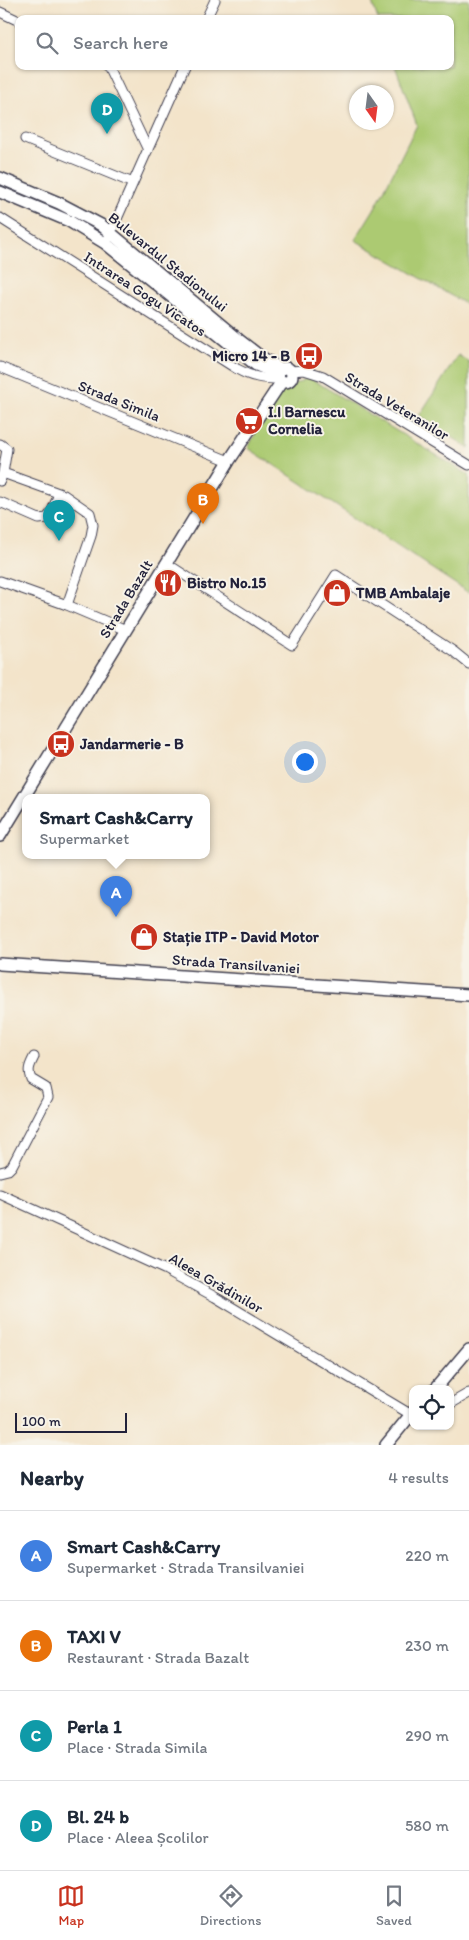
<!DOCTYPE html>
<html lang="en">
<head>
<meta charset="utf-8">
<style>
  :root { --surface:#fff; --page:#f6f6f7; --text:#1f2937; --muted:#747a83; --line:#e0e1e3; --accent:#c8321e }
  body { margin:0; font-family:Itim,sans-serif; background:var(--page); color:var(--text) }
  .controls { position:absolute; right:15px; bottom:15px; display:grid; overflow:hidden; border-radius:10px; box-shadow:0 1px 4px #0004 }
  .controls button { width:45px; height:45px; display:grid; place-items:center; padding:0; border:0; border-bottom:1px solid var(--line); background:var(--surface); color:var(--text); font:25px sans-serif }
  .compass { position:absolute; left:349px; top:85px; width:45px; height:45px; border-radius:50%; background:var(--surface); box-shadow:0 1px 4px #0004; rotate:166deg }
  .scale { position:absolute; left:15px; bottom:12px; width:112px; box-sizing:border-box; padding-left:5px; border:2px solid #22223b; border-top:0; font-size:14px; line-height:18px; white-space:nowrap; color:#22223b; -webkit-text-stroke:4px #f7f3e8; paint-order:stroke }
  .you { position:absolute; left:304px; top:761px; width:18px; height:18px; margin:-12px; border:4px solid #fff; border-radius:50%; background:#1a73e8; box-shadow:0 0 0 8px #1a73e833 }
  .badge { display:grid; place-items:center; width:32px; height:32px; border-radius:50%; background:var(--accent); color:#fff; font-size:16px; font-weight:700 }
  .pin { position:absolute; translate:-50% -41px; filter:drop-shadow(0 1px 2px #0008) }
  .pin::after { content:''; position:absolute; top:26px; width:18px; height:15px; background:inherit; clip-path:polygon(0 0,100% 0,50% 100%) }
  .popup { position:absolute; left:22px; top:794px; width:188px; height:65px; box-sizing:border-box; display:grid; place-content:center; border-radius:10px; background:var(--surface); filter:drop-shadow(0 1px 4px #0005); font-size:16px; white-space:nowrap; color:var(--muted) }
  .popup b { font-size:19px; color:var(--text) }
  .popup::after { content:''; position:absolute; left:50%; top:100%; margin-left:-10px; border:10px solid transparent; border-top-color:var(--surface) }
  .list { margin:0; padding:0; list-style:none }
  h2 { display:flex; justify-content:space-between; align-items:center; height:65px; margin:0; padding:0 20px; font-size:21px }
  h2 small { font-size:16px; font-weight:400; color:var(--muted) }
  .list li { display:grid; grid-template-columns:32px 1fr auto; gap:15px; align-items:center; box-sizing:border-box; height:90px; padding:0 20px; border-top:1px solid var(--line) }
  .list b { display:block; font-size:19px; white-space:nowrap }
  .list p { margin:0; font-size:16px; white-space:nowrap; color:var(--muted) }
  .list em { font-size:16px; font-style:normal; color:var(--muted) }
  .icon { flex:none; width:28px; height:28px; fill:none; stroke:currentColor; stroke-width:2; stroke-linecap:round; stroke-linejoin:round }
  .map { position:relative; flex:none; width:469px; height:1445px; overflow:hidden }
  .search { position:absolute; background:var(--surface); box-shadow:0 1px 4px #0004; left:15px; right:15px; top:15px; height:55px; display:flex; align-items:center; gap:12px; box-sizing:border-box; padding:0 18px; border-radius:10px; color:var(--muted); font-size:19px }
  .sheet { height:425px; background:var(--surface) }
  nav { display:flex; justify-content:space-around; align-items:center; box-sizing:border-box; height:70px; border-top:1px solid var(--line); background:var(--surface); font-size:14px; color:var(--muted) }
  nav a { display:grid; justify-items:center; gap:2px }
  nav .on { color:var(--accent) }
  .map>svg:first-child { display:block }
</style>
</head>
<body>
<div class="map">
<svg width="469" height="1445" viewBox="0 0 469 1445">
  <rect width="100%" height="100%" fill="#f7f3e8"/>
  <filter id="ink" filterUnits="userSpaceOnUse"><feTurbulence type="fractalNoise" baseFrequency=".02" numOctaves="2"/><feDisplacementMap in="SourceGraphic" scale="10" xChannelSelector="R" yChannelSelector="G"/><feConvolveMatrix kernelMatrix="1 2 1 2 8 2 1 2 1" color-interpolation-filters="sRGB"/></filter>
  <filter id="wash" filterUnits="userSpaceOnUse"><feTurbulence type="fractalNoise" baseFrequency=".0096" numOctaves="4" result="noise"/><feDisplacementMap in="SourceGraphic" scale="20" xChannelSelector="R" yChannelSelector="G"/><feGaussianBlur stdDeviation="1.12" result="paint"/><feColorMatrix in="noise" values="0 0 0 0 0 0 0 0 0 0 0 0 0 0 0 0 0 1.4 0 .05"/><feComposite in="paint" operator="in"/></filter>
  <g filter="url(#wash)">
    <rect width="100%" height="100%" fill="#f3e4ca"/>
    <path fill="#acca72" stroke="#677656" d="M 371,0 L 469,0 L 469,306 L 355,240 L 376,206 L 417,125 L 395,66 L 450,66 L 450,19 L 378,19 Z
      M 458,355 L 469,362 L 469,448 L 419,416 Z
      M 310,378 L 469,475 L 469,593 L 248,448 C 262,420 276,386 310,378 Z"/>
  </g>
  <g filter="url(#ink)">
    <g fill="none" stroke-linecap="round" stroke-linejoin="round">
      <defs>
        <path id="minor" d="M 0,12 L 19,21
          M 206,19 L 215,0
          M 108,66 L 148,150
          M 25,139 L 133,183
          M 0,218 L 237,369 C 251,377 263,379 279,379
          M 108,239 L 185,66
          M 0,367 L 229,461
          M 291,371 L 304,370 L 323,376 L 469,465
          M 0,444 L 7,449 L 3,473 L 0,481
          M 3,473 L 64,495 L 90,513 L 93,525 L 91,536 L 67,605
          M 0,502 L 39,519 L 47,518 L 51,513 L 59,494
          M 166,563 L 292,645 L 336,575 L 453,651 L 469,664
          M 0,581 L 67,605 L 126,630
          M 0,1172 L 8,1170 L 12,1166 L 48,1097 L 46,1088 L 31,1079 C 27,1070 30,1065 34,1057
          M 0,1194 L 166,1270 L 215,1297 L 410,1414
          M 450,1404 L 469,1393"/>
        <path id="major" d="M 0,178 L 59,203 L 101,225 L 239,340 L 261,357 L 281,369
          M 0,192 L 69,221 L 105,243 L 256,365 L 278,374
          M278 375a7 7 0 1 1 14 0a7 7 0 1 1-14 0Z
          M 0,836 L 229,461 L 282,381
          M 0,964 L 469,995
          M 435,1389 L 469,1349
          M 386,1445 L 413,1412"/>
      </defs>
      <use href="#minor" stroke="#413f50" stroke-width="11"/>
      <use href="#major" stroke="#413f50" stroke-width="14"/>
      <use href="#minor" stroke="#fff" stroke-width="9"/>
      <use href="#major" stroke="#fff" stroke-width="11"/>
    </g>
  </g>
  <defs>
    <symbol id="bus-disc" viewBox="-11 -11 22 22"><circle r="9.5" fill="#c8321e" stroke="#f7f3e8"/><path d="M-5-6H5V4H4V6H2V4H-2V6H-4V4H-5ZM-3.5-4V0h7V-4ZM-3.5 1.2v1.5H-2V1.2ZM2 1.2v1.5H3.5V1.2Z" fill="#fff"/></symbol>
    <symbol id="supermarket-disc" viewBox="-11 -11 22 22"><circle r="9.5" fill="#c8321e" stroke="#f7f3e8"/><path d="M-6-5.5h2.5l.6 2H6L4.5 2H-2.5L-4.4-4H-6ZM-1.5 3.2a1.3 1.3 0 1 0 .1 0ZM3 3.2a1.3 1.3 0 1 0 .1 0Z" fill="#fff"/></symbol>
    <symbol id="restaurant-disc" viewBox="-11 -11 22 22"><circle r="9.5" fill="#c8321e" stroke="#f7f3e8"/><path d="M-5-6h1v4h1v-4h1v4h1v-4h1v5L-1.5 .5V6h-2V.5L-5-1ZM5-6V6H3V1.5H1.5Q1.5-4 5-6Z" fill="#fff"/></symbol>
    <symbol id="shop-disc" viewBox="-11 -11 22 22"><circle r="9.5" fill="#c8321e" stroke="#f7f3e8"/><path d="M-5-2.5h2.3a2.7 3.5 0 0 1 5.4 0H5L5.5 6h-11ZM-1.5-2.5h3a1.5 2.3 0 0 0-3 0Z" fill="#fff"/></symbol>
  </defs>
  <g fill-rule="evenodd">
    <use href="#bus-disc" x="293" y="340" width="32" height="32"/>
    <use href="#supermarket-disc" x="233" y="405" width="32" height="32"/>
    <use href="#restaurant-disc" x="152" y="567" width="32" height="32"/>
    <use href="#shop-disc" x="321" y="577" width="32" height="32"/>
    <use href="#bus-disc" x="45" y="728" width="32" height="32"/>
    <use href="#shop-disc" x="128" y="921" width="32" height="32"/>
  </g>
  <g text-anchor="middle" stroke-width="4" stroke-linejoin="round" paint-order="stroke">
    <g font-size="15" fill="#22223b" stroke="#f7f3e8">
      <text transform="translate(168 262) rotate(39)" y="5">Bulevardul Stadionului</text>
      <text transform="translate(145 294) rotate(33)" y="5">Intrarea Gogu Vicatos</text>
      <text transform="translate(119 401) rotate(22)" y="5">Strada Simila</text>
      <text transform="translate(397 406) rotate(31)" y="5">Strada Veteranilor</text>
      <text transform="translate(126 599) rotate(-59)" y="5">Strada Bazalt</text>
      <text transform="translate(236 964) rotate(4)" y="5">Strada Transilvaniei</text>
      <text transform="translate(216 1283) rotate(30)" y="5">Aleea Grădinilor</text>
    </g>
    <g font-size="15" font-weight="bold" fill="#22223b" stroke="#f7f3e8" text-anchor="start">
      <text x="290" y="361" text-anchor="end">Micro 14 - B</text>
      <text x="268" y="417">I.I Barnescu<tspan x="268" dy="17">Cornelia</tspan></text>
      <text x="187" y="588">Bistro No.15</text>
      <text x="356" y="598">TMB Ambalaje</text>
      <text x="80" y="749">Jandarmerie - B</text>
      <text x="163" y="942">Stație ITP - David Motor</text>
    </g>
  </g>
</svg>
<div class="controls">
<button><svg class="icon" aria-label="locate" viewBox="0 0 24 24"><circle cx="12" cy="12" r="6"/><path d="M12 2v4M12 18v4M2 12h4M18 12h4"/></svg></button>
</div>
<svg class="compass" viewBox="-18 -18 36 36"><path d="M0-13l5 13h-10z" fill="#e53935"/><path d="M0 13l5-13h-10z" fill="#747a83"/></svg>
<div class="scale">100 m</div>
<div class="you"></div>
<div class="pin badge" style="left:116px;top:917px;background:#3f7fe0">A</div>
<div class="popup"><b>Smart Cash&amp;Carry</b>Supermarket</div>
<div class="pin badge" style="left:203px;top:524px;background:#e8710a">B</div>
<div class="pin badge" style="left:59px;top:541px;background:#0f9aa8">C</div>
<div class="pin badge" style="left:107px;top:134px;background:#0f9aa8">D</div>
<div class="search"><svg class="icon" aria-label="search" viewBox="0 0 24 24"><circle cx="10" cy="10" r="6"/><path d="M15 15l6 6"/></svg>Search here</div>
</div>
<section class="sheet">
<h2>Nearby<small>4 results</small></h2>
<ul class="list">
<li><span class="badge" style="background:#3f7fe0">A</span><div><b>Smart Cash&amp;Carry</b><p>Supermarket · Strada Transilvaniei</p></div><em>220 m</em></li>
<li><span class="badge" style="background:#e8710a">B</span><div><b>TAXI V</b><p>Restaurant · Strada Bazalt</p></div><em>230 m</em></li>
<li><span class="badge" style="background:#0f9aa8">C</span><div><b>Perla 1</b><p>Place · Strada Simila</p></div><em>290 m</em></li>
<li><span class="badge" style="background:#0f9aa8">D</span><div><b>Bl. 24 b</b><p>Place · Aleea Școlilor</p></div><em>580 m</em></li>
</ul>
</section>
<nav>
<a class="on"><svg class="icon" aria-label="map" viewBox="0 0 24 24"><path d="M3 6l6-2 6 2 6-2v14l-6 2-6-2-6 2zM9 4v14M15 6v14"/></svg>Map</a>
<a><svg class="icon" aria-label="directions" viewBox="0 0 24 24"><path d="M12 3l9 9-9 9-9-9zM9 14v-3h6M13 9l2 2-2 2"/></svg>Directions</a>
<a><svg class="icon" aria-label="saved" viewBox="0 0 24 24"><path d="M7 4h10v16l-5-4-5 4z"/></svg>Saved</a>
</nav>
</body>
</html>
